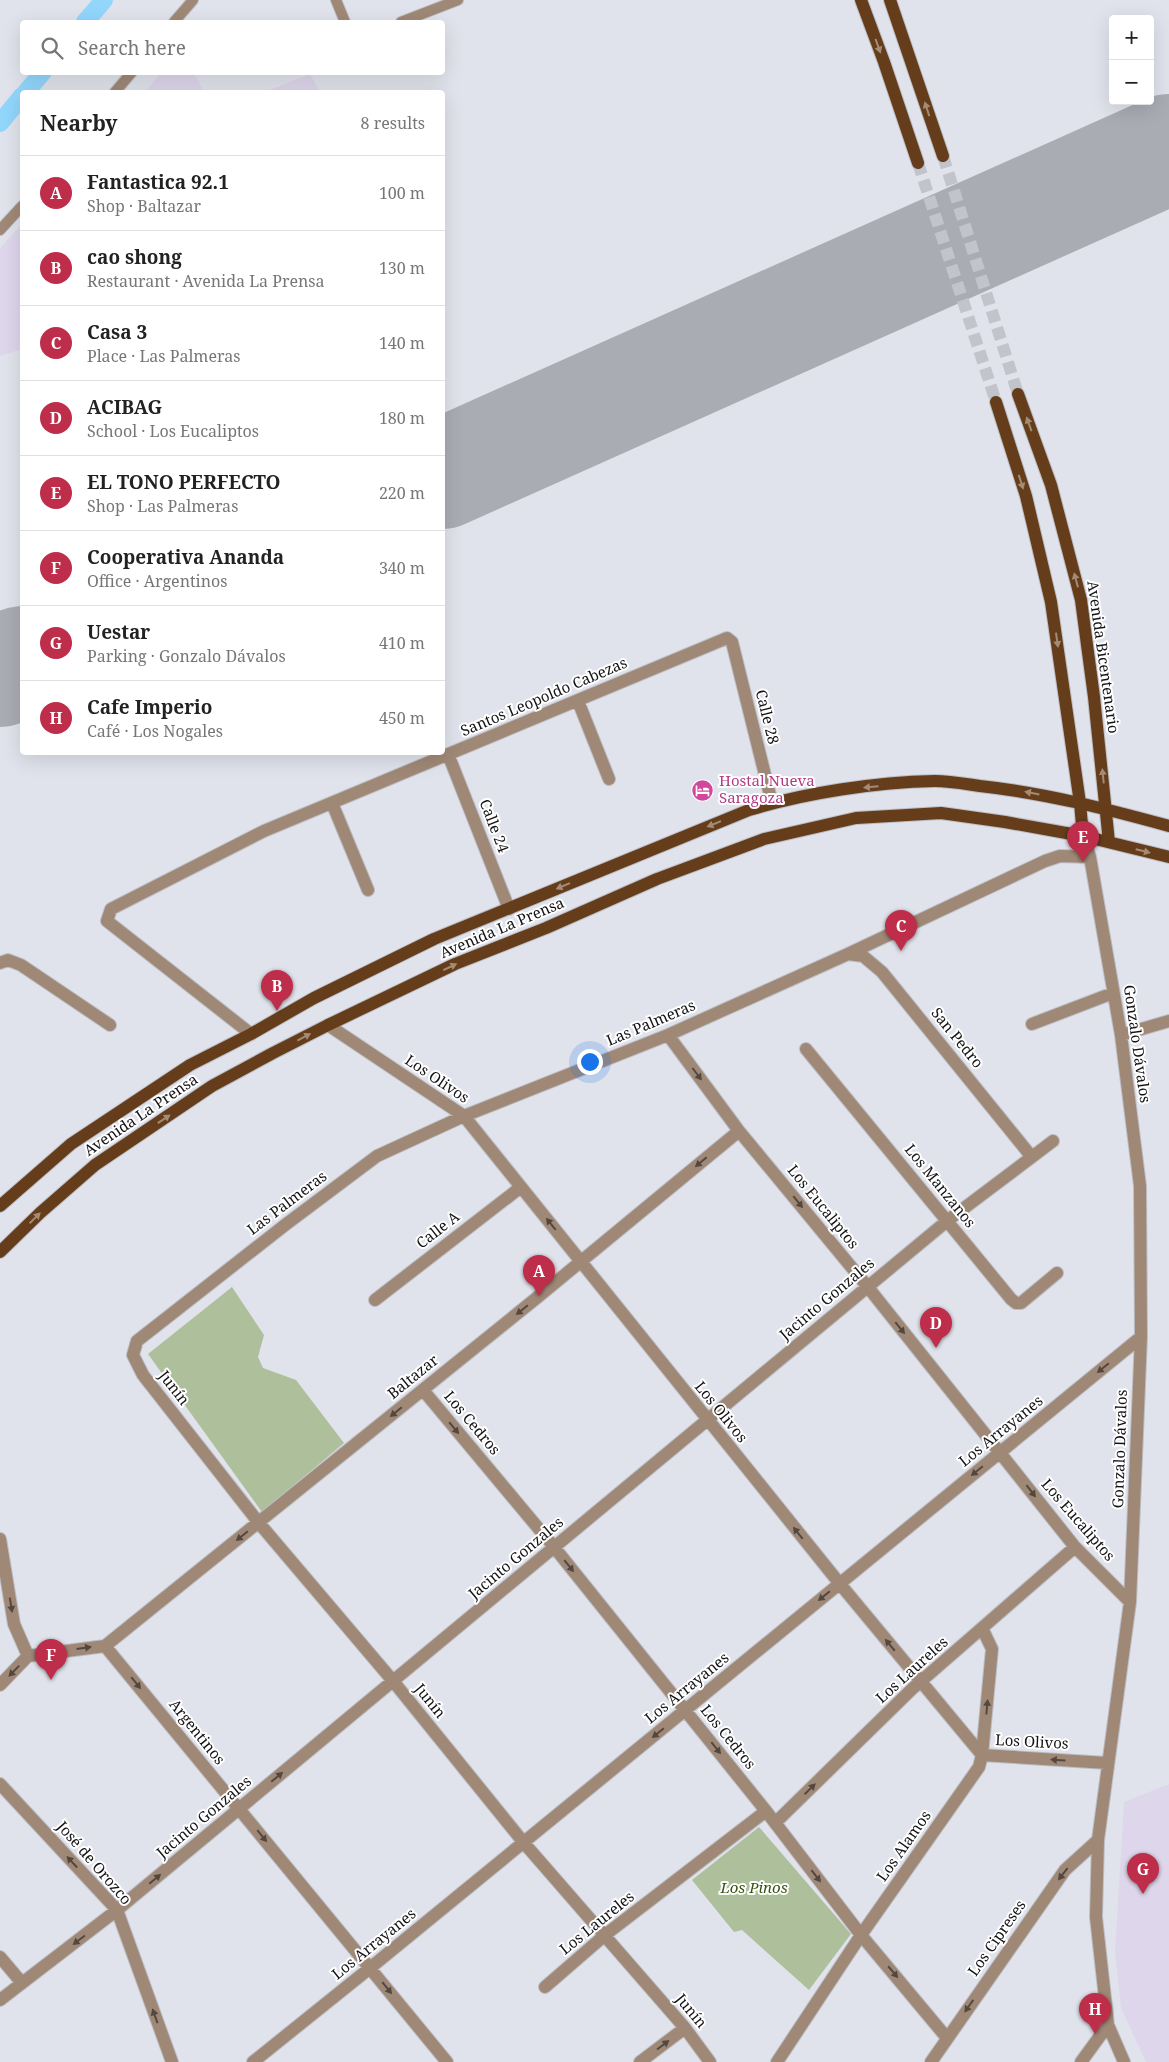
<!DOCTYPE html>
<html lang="en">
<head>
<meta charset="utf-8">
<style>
  :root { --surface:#fff; --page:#f6f6f6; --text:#222; --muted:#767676; --line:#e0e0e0; --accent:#be2d49 }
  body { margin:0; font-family:"Noto Serif",serif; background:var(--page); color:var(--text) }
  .controls { position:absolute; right:15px; top:15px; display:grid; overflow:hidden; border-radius:5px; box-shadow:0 5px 20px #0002 }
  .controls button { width:45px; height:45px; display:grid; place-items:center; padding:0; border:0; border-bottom:1px solid var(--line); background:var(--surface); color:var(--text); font:25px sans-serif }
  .you { position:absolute; left:589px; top:1061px; width:18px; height:18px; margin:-12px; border:4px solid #fff; border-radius:50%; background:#1a73e8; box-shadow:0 0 0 8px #1a73e833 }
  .badge { display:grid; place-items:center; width:32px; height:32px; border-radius:50%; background:var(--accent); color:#fff; font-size:16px; font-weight:700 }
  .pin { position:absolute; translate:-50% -41px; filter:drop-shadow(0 1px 2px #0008) }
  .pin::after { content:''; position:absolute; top:26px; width:18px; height:15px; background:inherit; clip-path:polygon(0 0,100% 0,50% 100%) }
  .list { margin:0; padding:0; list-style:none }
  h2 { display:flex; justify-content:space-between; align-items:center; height:65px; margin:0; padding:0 20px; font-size:21px }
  h2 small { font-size:16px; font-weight:400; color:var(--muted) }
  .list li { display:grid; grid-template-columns:32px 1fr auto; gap:15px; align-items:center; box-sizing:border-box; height:75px; padding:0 20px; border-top:1px solid var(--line) }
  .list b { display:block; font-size:19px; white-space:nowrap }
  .list p { margin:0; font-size:16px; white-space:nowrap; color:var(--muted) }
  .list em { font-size:16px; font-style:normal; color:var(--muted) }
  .icon { flex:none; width:28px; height:28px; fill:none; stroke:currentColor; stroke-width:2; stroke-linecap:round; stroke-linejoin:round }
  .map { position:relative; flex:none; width:1169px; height:2062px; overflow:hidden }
  .search { position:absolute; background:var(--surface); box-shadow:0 5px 20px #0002; left:20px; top:20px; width:425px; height:55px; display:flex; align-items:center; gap:12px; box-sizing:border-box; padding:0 18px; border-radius:5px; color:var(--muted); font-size:19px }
  .panel { position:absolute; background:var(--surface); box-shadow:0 5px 20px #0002; left:20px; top:90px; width:425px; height:665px; border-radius:5px }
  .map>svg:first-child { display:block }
</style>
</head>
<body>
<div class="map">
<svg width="1169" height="2062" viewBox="0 0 1169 2062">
  <rect width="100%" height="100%" fill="#e1e3ec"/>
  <path fill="#ded6eb" d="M 161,73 L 194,73 L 204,92 L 145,92 Z
    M 310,74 L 320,92 L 265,92 Z
    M 22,224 L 22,349 L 0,356 L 0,248 Z
    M 1169,1784 L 1169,2062 L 1146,2062 L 1121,2008 L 1115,1952 L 1124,1802 Z"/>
  <path fill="#aebf9b" d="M 232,1287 L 264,1335 L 258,1357 L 263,1368 L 296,1380 L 344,1443 L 262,1512 L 148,1354 Z
    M 759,1827 L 851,1934 L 809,1990 L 742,1930 L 734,1932 L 692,1880 Z"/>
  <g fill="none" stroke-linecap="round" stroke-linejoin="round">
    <path stroke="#92d6fc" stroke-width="18" d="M 85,22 L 104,0
      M 26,92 L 43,72
      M 0,123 L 22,96"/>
    <path stroke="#aaacb3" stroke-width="110" d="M 442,474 L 1169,149
      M 0,672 L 22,661"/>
    <path stroke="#c2c4cc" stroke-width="12" stroke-dasharray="12 6" stroke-linecap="butt" d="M 943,156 L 1018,394
      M 918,163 L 996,402"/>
    <defs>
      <path id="lane" d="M 336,0 L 345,22
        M 174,22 L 193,0
        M 401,22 L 458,0
        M 115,92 L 132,72
        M 0,230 L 22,206"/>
      <path id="street" d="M 578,701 L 609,779
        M 448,754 L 509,909
        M 332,803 L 368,890
        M 1083,836 L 1090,857 L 1121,1035 L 1140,1186 L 1141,1337 L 1130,1602 L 1098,1840 L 1096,1917 L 1108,2025 L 1124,2062
        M 848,954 L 863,956 L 882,972 L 1031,1156
        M 0,963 L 8,960 L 21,965 L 110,1025
        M 1032,1024 L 1113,993
        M 328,1025 L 464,1116 L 840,1584 L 982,1755 L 1107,1763
        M 251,1034 L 107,921 L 111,909 L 264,831 L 727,638 L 732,642 L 772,803
        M 668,1035 L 739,1131 L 867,1286 L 1075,1547 L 1130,1602
        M 1121,1035 L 1169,1021
        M 806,1049 L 1011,1299 L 1016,1303 L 1021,1303 L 1057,1273
        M 375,1300 L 521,1187
        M 423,1390 L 554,1547 L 766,1811 L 861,1935 L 947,2038
        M 0,1539 L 14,1624 L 28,1656
        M 105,1646 L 539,1296 L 739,1131
        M 105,1646 L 447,2062
        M 28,1656 L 105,1646
        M 0,1685 L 28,1656
        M 0,1784 L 117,1910 L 172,2062
        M 775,1823 L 912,1689 L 1075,1547
        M 0,1957 L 22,1983
        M 545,1987 L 605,1935 L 766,1811
        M 0,2000 L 117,1910 L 947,1221 L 1053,1141
        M 253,2062 L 370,1968 L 1141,1337
        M 640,2062 L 685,2028
        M 710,2062 L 685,2028 L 524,1843 L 393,1681 L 259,1523 L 143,1375 L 133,1355 L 137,1341 L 285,1225 L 377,1156 L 464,1116 L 668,1035 L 848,954 L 1045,861 L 1060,856 L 1090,857
        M 777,2062 L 861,1935 L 979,1767 L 982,1755 L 992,1649 L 982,1628
        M 931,2062 L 1065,1870 L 1098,1840
        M 1081,2062 L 1108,2025"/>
      <path id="primary" d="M 861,0 L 884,62 L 918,163
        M 890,0 L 943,156
        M 1018,394 L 1051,485 L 1081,600 L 1094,697 L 1109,842
        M 996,402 L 1026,496 L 1051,602 L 1080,803 L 1083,836
        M 0,1206 L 71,1144 L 190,1065 L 251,1034 L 314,998 L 434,939 L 749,810 C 805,793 876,782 935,781 C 950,781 966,784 980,786 C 1045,793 1107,809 1169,826
        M 0,1252 L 40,1213 L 95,1165 L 212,1086 L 273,1053 L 328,1025 L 455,964 L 546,928 L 657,879 L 764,839 L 856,818 L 941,813 L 1005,822 L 1083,836 L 1169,857"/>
    </defs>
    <use href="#lane" stroke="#bcbec5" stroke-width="12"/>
    <use href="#street" stroke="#bcbec5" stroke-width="14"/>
    <use href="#primary" stroke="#bcbec5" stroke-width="14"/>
    <use href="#lane" stroke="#a08876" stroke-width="10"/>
    <use href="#street" stroke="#a08876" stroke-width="12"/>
    <use href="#primary" stroke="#653d1a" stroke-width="12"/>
  </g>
  <defs><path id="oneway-solid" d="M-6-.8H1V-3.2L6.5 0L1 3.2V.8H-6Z" transform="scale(1.25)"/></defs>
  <g fill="#a38b76">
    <use href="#oneway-solid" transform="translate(878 46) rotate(70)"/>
    <use href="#oneway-solid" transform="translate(927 109) rotate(-108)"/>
    <use href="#oneway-solid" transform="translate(1029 424) rotate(-110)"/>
    <use href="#oneway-solid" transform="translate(1021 482) rotate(72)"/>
    <use href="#oneway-solid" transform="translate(1076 580) rotate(-105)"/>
    <use href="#oneway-solid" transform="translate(1057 640) rotate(82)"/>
    <use href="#oneway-solid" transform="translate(1103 776) rotate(-96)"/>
    <use href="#oneway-solid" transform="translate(871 787) rotate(175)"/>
    <use href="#oneway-solid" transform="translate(1032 793) rotate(-169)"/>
    <use href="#oneway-solid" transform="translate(714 824) rotate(158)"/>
    <use href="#oneway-solid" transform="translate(1143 851) rotate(14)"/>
    <use href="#oneway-solid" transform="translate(563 886) rotate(157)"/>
    <use href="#oneway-solid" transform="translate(450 967) rotate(-25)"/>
    <use href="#oneway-solid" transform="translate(304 1037) rotate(-28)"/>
    <use href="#oneway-solid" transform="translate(164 1119) rotate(-34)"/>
    <use href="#oneway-solid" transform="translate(35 1218) rotate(-44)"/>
  </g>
  <g fill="#524841">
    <use href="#oneway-solid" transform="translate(697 1074) rotate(53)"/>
    <use href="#oneway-solid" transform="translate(701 1162) rotate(140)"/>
    <use href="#oneway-solid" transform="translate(798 1202) rotate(51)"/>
    <use href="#oneway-solid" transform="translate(551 1224) rotate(-129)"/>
    <use href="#oneway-solid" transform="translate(522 1310) rotate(141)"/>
    <use href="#oneway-solid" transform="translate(900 1328) rotate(51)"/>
    <use href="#oneway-solid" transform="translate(1103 1368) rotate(141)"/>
    <use href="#oneway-solid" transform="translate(396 1412) rotate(141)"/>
    <use href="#oneway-solid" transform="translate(454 1428) rotate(50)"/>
    <use href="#oneway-solid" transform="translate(977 1471) rotate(141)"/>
    <use href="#oneway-solid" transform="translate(1031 1491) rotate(52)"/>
    <use href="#oneway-solid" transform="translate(798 1533) rotate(-129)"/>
    <use href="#oneway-solid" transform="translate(242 1536) rotate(141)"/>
    <use href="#oneway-solid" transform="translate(569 1566) rotate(51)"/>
    <use href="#oneway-solid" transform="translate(824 1596) rotate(141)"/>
    <use href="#oneway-solid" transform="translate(11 1605) rotate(81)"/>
    <use href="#oneway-solid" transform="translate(890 1645) rotate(-130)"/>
    <use href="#oneway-solid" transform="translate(84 1648) rotate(-8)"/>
    <use href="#oneway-solid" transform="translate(14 1671) rotate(134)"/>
    <use href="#oneway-solid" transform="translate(136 1683) rotate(51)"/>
    <use href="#oneway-solid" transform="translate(987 1707) rotate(-85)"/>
    <use href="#oneway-solid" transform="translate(658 1733) rotate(141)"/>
    <use href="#oneway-solid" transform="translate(716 1748) rotate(51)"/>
    <use href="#oneway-solid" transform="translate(1058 1760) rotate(-177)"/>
    <use href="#oneway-solid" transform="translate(277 1777) rotate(-40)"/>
    <use href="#oneway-solid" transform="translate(810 1789) rotate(-44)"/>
    <use href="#oneway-solid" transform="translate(262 1836) rotate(51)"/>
    <use href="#oneway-solid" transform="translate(72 1862) rotate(-133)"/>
    <use href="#oneway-solid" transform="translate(1063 1874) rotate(128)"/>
    <use href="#oneway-solid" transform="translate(816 1876) rotate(52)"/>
    <use href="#oneway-solid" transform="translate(155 1879) rotate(-40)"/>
    <use href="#oneway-solid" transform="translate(79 1940) rotate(143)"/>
    <use href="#oneway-solid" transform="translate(893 1972) rotate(50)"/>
    <use href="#oneway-solid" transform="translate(387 1988) rotate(51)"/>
    <use href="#oneway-solid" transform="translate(969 2006) rotate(125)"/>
    <use href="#oneway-solid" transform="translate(155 2016) rotate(-110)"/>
    <use href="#oneway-solid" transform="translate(663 2045) rotate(-37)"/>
  </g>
  <defs>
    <symbol id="hotel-disc" viewBox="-11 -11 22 22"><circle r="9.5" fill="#d1479c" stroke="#fff"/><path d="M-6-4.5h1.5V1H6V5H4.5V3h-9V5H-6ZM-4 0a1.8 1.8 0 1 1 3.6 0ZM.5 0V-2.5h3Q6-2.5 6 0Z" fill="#fff"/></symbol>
  </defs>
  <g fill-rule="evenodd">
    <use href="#hotel-disc" x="690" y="778" width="25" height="25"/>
  </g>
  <g text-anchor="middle" stroke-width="4" stroke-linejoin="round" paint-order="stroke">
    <g font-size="15" fill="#131316" stroke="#fff">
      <text transform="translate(1103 657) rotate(82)" y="5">Avenida Bicentenario</text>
      <text transform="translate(544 697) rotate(-23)" y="5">Santos Leopoldo Cabezas</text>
      <text transform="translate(767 717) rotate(76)" y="5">Calle 28</text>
      <text transform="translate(494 826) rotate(69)" y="5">Calle 24</text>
      <text transform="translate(502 928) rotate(-23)" y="5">Avenida La Prensa</text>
      <text transform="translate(651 1023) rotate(-23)" y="5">Las Palmeras</text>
      <text transform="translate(957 1038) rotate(51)" y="5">San Pedro</text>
      <text transform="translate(1137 1044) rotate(82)" y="5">Gonzalo Dávalos</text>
      <text transform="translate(437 1079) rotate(34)" y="5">Los Olivos</text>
      <text transform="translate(141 1115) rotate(-34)" y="5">Avenida La Prensa</text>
      <text transform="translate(940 1186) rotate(51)" y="5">Los Manzanos</text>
      <text transform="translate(287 1203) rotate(-37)" y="5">Las Palmeras</text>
      <text transform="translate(823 1207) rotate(51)" y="5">Los Eucaliptos</text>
      <text transform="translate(438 1230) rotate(-38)" y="5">Calle A</text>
      <text transform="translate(827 1299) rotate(-40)" y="5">Jacinto Gonzales</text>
      <text transform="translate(413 1377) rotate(-39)" y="5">Baltazar</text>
      <text transform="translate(174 1388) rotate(52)" y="5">Junín</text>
      <text transform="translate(721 1412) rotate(51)" y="5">Los Olivos</text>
      <text transform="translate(472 1423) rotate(50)" y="5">Los Cedros</text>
      <text transform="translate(1001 1431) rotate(-39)" y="5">Los Arrayanes</text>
      <text transform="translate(1120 1449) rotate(-88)" y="5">Gonzalo Dávalos</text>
      <text transform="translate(1078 1520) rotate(49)" y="5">Los Eucaliptos</text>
      <text transform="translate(516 1558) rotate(-40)" y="5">Jacinto Gonzales</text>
      <text transform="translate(912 1670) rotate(-42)" y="5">Los Laureles</text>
      <text transform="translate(687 1688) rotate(-39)" y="5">Los Arrayanes</text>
      <text transform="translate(430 1701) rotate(51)" y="5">Junín</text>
      <text transform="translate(197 1732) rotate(51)" y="5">Argentinos</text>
      <text transform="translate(728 1737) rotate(51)" y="5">Los Cedros</text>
      <text transform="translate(1032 1742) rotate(3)" y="5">Los Olivos</text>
      <text transform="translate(204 1817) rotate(-40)" y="5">Jacinto Gonzales</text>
      <text transform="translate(904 1846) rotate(-55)" y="5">Los Alamos</text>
      <text transform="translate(94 1863) rotate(49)" y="5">José de Orozco</text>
      <text transform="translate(597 1923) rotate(-39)" y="5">Los Laureles</text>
      <text transform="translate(997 1938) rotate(-55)" y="5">Los Cipreses</text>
      <text transform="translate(374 1944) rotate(-39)" y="5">Los Arrayanes</text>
      <text transform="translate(691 2011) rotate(50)" y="5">Junín</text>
    </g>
    <g font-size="15" fill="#b23c85" stroke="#fff" text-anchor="start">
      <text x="719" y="786">Hostal Nueva<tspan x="719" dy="17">Saragoza</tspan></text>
    </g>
    <g font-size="15" font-style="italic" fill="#38500f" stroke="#fff">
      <text x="754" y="1893">Los Pinos</text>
    </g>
  </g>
</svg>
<div class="controls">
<button>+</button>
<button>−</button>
</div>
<div class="you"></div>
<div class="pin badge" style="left:539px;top:1296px">A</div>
<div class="pin badge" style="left:277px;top:1011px">B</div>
<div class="pin badge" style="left:901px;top:951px">C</div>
<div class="pin badge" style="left:936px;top:1348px">D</div>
<div class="pin badge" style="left:1083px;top:862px">E</div>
<div class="pin badge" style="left:51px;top:1680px">F</div>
<div class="pin badge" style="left:1143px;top:1894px">G</div>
<div class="pin badge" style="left:1095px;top:2034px">H</div>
<div class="search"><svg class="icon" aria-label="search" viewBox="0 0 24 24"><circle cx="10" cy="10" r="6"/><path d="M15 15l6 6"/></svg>Search here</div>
<section class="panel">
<h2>Nearby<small>8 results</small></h2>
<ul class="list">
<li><span class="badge">A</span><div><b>Fantastica 92.1</b><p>Shop · Baltazar</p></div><em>100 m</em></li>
<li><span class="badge">B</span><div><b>cao shong</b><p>Restaurant · Avenida La Prensa</p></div><em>130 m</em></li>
<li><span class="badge">C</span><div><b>Casa 3</b><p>Place · Las Palmeras</p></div><em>140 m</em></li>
<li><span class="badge">D</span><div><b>ACIBAG</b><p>School · Los Eucaliptos</p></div><em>180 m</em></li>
<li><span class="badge">E</span><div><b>EL TONO PERFECTO</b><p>Shop · Las Palmeras</p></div><em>220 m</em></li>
<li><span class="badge">F</span><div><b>Cooperativa Ananda</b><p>Office · Argentinos</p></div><em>340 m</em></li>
<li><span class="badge">G</span><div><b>Uestar</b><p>Parking · Gonzalo Dávalos</p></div><em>410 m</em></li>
<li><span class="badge">H</span><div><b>Cafe Imperio</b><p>Café · Los Nogales</p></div><em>450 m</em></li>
</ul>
</section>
</div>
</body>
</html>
